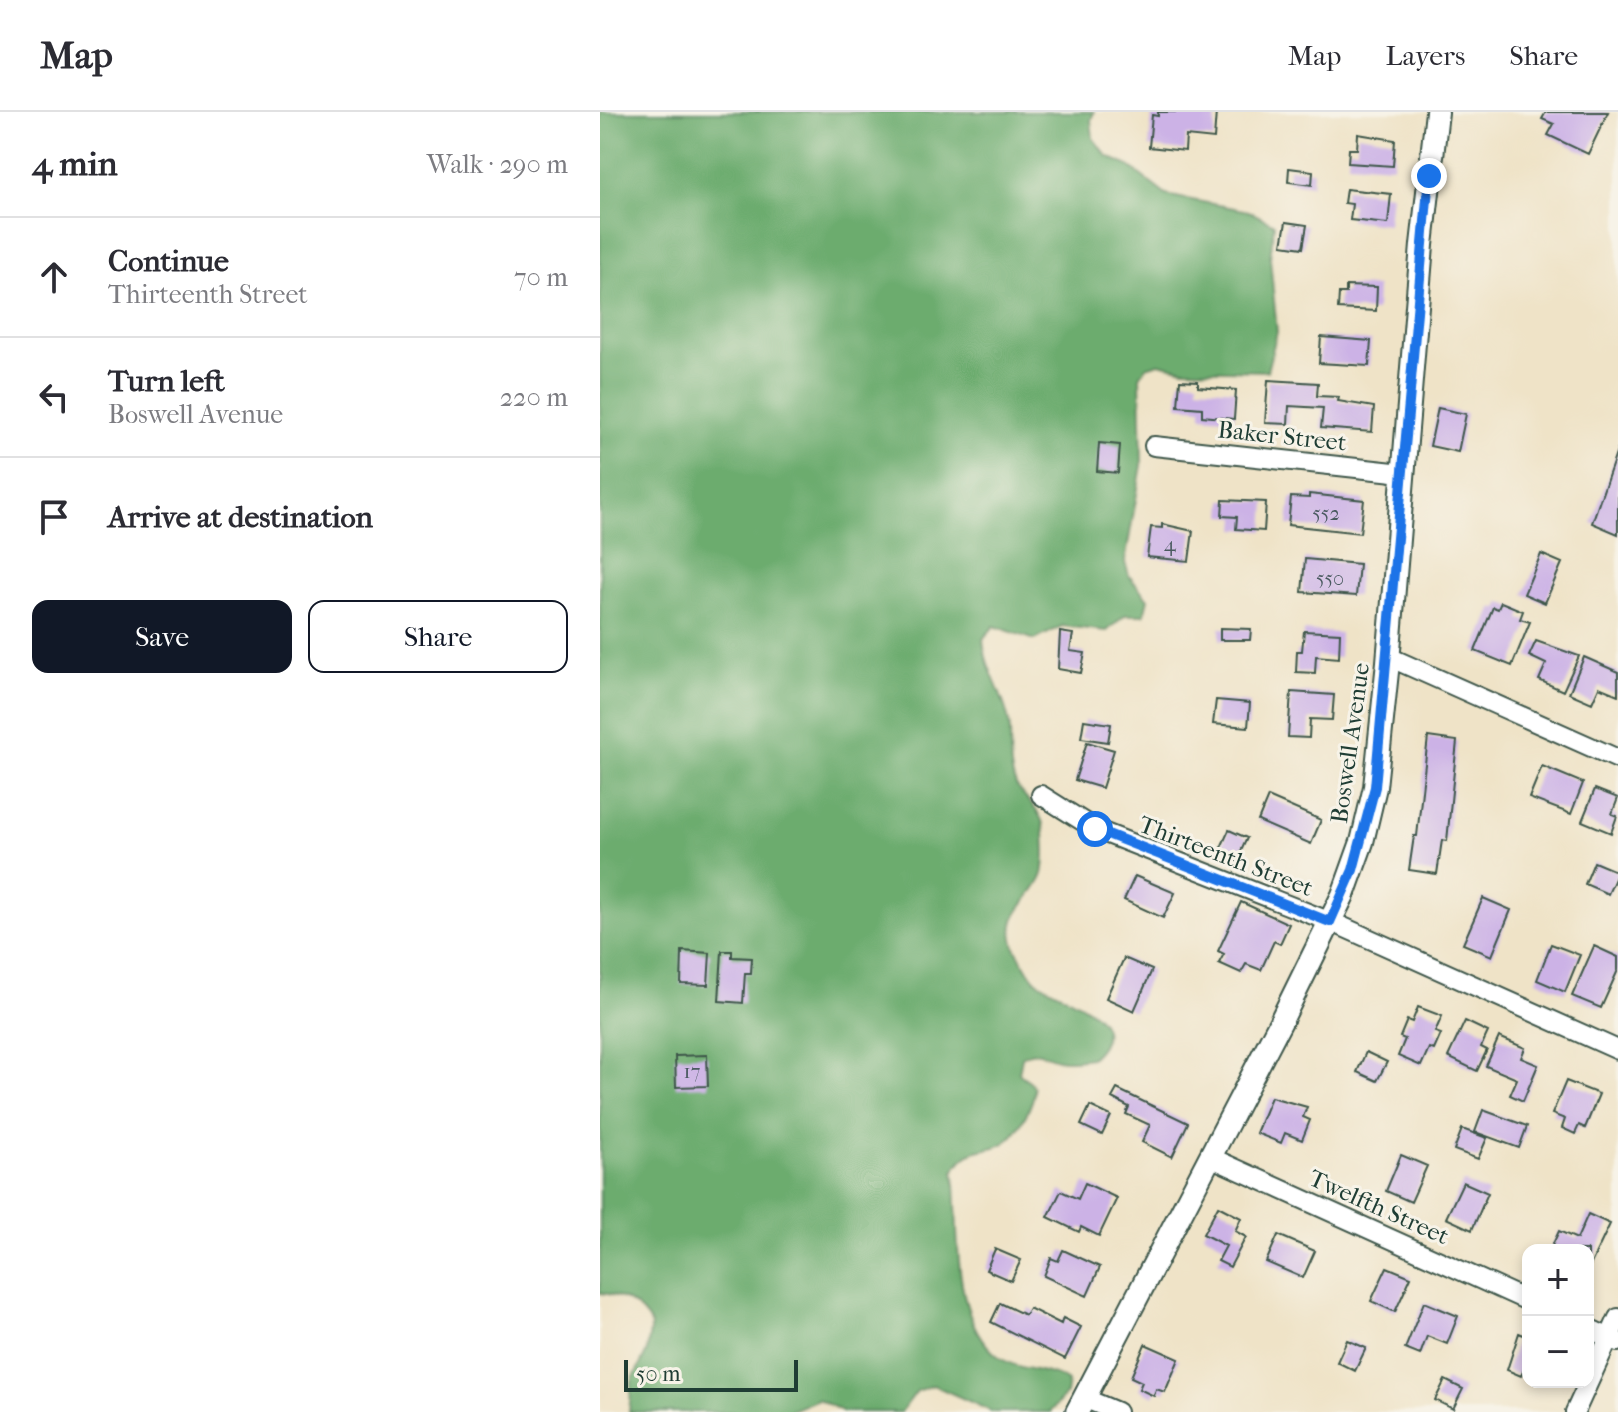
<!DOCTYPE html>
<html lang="en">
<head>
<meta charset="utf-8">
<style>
  :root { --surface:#fff; --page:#f7f7f7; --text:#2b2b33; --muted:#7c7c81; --line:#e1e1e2; --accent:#111827 }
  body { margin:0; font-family:"IM FELL French Canon",serif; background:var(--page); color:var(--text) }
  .controls { position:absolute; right:24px; bottom:24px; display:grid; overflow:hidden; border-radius:16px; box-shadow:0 4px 12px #0003 }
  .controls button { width:72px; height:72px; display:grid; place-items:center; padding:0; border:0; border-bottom:2px solid var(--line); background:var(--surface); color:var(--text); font:40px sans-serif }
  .scale { position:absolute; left:24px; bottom:20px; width:174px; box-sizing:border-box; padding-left:8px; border:4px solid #1f3d34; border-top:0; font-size:22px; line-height:28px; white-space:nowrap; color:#1f3d34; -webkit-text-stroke:6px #f7f3e8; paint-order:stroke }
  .stop { position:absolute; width:24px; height:24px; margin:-18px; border:6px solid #1a73e8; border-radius:50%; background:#fff }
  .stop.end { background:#1a73e8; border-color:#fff; box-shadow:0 2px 8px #0008 }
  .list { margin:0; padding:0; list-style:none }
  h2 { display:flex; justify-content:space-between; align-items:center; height:104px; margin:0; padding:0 32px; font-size:34px }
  h2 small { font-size:26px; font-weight:400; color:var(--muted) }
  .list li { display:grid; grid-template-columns:52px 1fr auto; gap:24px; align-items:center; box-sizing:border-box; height:120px; padding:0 32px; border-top:2px solid var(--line) }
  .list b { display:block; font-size:30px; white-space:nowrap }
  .list p { margin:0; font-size:26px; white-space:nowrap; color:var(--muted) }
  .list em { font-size:26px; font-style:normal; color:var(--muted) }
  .actions { display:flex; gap:16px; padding:24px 32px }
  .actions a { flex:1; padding:18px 0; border:2px solid var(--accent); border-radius:16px; text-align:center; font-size:28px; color:var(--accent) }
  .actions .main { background:var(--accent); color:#fff }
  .icon { flex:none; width:44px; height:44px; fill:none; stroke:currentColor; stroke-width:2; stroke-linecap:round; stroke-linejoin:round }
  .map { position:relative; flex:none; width:1018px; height:1300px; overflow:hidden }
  header { display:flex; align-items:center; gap:48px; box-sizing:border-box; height:112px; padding:0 40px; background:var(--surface); border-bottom:2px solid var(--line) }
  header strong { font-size:38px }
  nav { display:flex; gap:44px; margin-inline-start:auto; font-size:28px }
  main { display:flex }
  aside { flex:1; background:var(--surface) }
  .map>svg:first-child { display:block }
</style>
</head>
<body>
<header>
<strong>Map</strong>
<nav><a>Map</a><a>Layers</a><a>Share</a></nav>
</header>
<main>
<aside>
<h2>4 min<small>Walk · 290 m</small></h2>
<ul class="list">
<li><svg class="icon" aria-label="ahead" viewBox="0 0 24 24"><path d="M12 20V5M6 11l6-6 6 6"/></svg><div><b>Continue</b><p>Thirteenth Street</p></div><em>70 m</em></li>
<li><svg class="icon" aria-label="left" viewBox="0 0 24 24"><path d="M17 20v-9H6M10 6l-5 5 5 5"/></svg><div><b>Turn left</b><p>Boswell Avenue</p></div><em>220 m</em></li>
<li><svg class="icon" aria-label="arrive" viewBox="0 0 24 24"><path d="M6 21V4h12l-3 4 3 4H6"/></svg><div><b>Arrive at destination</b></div></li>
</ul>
<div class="actions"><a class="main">Save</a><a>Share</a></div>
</aside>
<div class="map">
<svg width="1018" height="1300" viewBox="0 0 1018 1300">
  <rect width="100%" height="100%" fill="#f7f3e8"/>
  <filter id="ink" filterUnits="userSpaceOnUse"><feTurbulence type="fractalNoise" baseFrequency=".0125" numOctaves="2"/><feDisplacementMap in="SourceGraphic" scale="16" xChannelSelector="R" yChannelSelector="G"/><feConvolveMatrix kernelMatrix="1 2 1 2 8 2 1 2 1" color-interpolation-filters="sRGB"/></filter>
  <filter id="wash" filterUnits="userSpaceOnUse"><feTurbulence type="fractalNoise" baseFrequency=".006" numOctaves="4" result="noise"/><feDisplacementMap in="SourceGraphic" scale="32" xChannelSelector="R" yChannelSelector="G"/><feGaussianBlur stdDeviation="1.8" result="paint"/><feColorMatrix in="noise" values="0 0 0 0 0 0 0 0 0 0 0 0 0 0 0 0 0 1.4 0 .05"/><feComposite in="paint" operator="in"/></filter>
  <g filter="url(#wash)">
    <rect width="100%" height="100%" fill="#efe3c7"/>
    <path fill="#6cac6e" stroke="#467451" stroke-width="2" d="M 0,0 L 494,0 L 491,8 L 493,26 L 507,44 L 529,54 L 566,83 L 649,99 L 674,112 L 670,146 L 677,220 L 667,259 L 584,257 L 559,251 L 546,255 L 540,265 L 542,353 L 525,450 L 529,464 L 548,487 L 544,503 L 525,503 L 507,519 L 462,514 L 435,528 L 394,514 L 383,527 C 385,560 408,587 410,619 C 411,638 408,656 416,673 C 423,686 441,699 443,713 C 445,726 446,749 443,762 C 435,788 401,799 416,837 C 421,847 428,861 436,868 C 461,887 537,905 491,946 C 482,947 475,948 466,948 C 450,949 438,933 422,945 L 419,961 C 423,966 430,968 433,973 C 439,984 417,1023 407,1029 C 387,1044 371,1029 354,1059 C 360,1114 349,1207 399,1245 C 419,1260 450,1256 468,1270 L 466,1282 L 450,1300 L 393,1300 L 333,1273 L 317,1279 L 301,1300 L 244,1300 L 218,1287 L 187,1300 L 29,1300 L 32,1269 L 47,1239 L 51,1213 C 41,1194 22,1183 0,1181 Z"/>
    <g id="blocks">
      <path fill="#ccb2e6" d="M 558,0 L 616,0 L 614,27 L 586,24 L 585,39 L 549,35 L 552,3 L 558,4 Z
        M 946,0 L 1008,0 L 988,42 L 948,23 L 954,12 L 942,7 Z
        M 758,22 L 795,28 L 793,54 L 748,51 L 749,37 L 757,37 Z
        M 689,56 L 713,59 L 712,73 L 688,70 Z
        M 746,77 L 791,82 L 788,112 L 750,108 L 752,92 L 744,91 Z
        M 686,110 L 707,113 L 703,136 L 682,133 Z
        M 746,174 L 777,175 L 776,199 L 738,197 L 739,181 L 746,181 Z
        M 721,225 L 771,229 L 769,254 L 719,251 Z
        M 580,268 L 598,269 L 598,275 L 636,278 L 634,307 L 602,304 L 602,296 L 578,294 Z
        M 668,268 L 718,271 L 717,284 L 739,285 L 738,289 L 774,295 L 772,320 L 721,316 L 723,296 L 689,294 L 688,312 L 665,311 Z
        M 838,296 L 866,302 L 858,340 L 830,334 Z
        M 499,331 L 520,333 L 518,361 L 497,359 Z
        M 1018,336 L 1018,422 L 992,411 Z
        M 709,382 L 764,388 L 760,421 L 688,413 L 691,385 L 709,386 Z
        M 623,388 L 666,390 L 664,419 L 636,417 L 637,405 L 622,404 Z
        M 562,412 L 593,419 L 589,449 L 547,445 L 551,415 L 562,416 Z
        M 941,442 L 962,451 L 945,491 L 924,482 Z
        M 705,447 L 759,452 L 756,484 L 702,480 Z
        M 901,490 L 923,499 L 920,507 L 930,510 L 912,554 L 875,539 L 893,495 L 898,497 Z
        M 620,516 L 651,517 L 650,528 L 620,528 Z
        M 704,519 L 740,521 L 739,546 L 716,544 L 715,561 L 696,560 L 697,539 L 702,539 Z
        M 460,520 L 473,522 L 470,539 L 485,541 L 481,561 L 458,557 Z
        M 936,529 L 979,544 L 963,579 L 939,568 L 946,552 L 929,544 Z
        M 984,545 L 1018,560 L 1018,583 L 999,575 L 992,591 L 969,581 Z
        M 691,580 L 734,583 L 732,608 L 710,607 L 709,626 L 688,625 Z
        M 616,588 L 650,591 L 648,615 L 613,612 Z
        M 484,608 L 511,612 L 508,630 L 481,626 Z
        M 828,625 L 857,629 L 847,729 L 842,728 L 837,762 L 809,758 L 814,724 L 817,724 Z
        M 487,630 L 514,638 L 502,676 L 475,668 Z
        M 942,654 L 983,671 L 971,702 L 929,686 Z
        M 995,677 L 1018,686 L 1012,702 L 1017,704 L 1011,721 L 982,709 Z
        M 668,685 L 721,708 L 711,732 L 658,709 Z
        M 629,718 L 647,726 L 636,750 L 618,742 Z
        M 994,750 L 1018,760 L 1008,782 L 985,772 Z
        M 535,764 L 575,781 L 563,806 L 524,788 Z
        M 883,786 L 911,798 L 892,844 L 863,832 Z
        M 641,790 L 689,812 L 680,832 L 674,829 L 661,858 L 646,852 L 641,861 L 619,851 L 624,842 L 618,839 Z
        M 951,832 L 980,843 L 965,880 L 937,868 Z
        M 994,834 L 1018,845 L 1018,858 L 1001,896 L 972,884 Z
        M 82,839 L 110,841 L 108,873 L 81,872 Z
        M 122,839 L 132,839 L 132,845 L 152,846 L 151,861 L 145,861 L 143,891 L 119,889 Z
        M 524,846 L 552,858 L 534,899 L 506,886 Z
        M 818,895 L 842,904 L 835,920 L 841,922 L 834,938 L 829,936 L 821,954 L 798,944 L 805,927 L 800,925 L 807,908 L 812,910 Z
        M 865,909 L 888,920 L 881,935 L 887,938 L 877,959 L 848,945 Z
        M 899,925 L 925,936 L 921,946 L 938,953 L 923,989 L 910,983 L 917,967 L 886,954 Z
        M 766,940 L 787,950 L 777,969 L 757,960 Z
        M 107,943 L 108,974 L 76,975 L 75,944 Z
        M 966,969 L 999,982 L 985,1016 L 979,1013 L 975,1022 L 962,1016 L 965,1007 L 952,1002 Z
        M 517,977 L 588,1011 L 572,1045 L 542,1030 L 550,1013 L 526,1002 L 529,995 L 512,986 Z
        M 671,985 L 707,995 L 703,1005 L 710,1008 L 702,1028 L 685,1021 L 681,1031 L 656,1021 Z
        M 490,994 L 511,1004 L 502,1023 L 481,1013 Z
        M 883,998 L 927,1014 L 919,1036 L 875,1020 Z
        M 862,1017 L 887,1026 L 878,1047 L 854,1038 Z
        M 801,1043 L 827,1054 L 811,1090 L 786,1079 Z
        M 863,1070 L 888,1081 L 872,1118 L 846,1106 Z
        M 485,1071 L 517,1086 L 499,1124 L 481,1115 L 479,1120 L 448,1105 L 461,1079 L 478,1087 Z
        M 618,1094 L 641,1106 L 635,1119 L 646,1125 L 630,1155 L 618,1149 L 626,1134 L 603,1122 Z
        M 988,1102 L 1010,1112 L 988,1158 L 988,1138 L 950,1138 L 959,1119 L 977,1127 Z
        M 678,1123 L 715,1139 L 703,1166 L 666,1150 Z
        M 395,1137 L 421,1148 L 411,1169 L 386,1158 Z
        M 463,1138 L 500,1155 L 487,1184 L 444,1164 L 451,1146 L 458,1149 Z
        M 787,1155 L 811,1165 L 795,1200 L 771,1189 Z
        M 824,1190 L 858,1204 L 847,1232 L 827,1224 L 820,1243 L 805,1237 Z
        M 400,1191 L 425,1203 L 429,1196 L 461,1212 L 463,1206 L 481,1215 L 465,1247 L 391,1210 Z
        M 919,1221 L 928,1225 L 928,1249 L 921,1264 L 907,1258 Z
        M 747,1228 L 766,1236 L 755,1259 L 737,1250 Z
        M 545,1232 L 579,1247 L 565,1280 L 556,1277 L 554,1284 L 539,1277 L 542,1270 L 531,1265 Z
        M 845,1268 L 863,1277 L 853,1297 L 835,1288 Z"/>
    </g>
  </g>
  <g filter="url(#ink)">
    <use href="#blocks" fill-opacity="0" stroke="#3e564a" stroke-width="2"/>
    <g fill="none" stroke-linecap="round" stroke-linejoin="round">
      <defs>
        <path id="minor" d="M 554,334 L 803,361
          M 789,545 L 1018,647
          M 441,683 L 495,717 L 741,814 L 1018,938
          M 610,1045 L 928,1189
          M 988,1216 L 1018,1230
          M 484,1286 L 517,1300
          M 975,1300 L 1018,1206"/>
        <path id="tertiary" d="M 477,1300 L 682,907 L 743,783 L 762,730 L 775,675 L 788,550 L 822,133 L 837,0"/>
      </defs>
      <use href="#minor" stroke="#3e564a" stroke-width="22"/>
      <use href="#tertiary" stroke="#3e564a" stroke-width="26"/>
      <use href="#minor" stroke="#fff" stroke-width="18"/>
      <use href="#tertiary" stroke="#fff" stroke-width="22"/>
    </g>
  </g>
  <g fill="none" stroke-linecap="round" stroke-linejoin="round" filter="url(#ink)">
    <path stroke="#1a73e8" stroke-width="10" d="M 495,717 L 730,810 L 753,758 L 775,675 L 829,64"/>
  </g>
  <g text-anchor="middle" stroke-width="6" stroke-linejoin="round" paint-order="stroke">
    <g font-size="20" fill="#4a5a60">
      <text x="726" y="408">552</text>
      <text x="570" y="439">4</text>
      <text x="730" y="473">550</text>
      <text x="92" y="966">17</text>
    </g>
    <g font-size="24" fill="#1f3d34" stroke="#f7f3e8">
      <text transform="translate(682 324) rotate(6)" y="8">Baker Street</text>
      <text transform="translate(750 631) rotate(-82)" y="8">Boswell Avenue</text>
      <text transform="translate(626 744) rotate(21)" y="8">Thirteenth Street</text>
      <text transform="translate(779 1095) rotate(24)" y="8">Twelfth Street</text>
    </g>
  </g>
</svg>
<div class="controls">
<button>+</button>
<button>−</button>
</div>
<div class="scale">50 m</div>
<div class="stop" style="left:495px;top:717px"></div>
<div class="stop end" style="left:829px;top:64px"></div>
</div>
</main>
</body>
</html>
